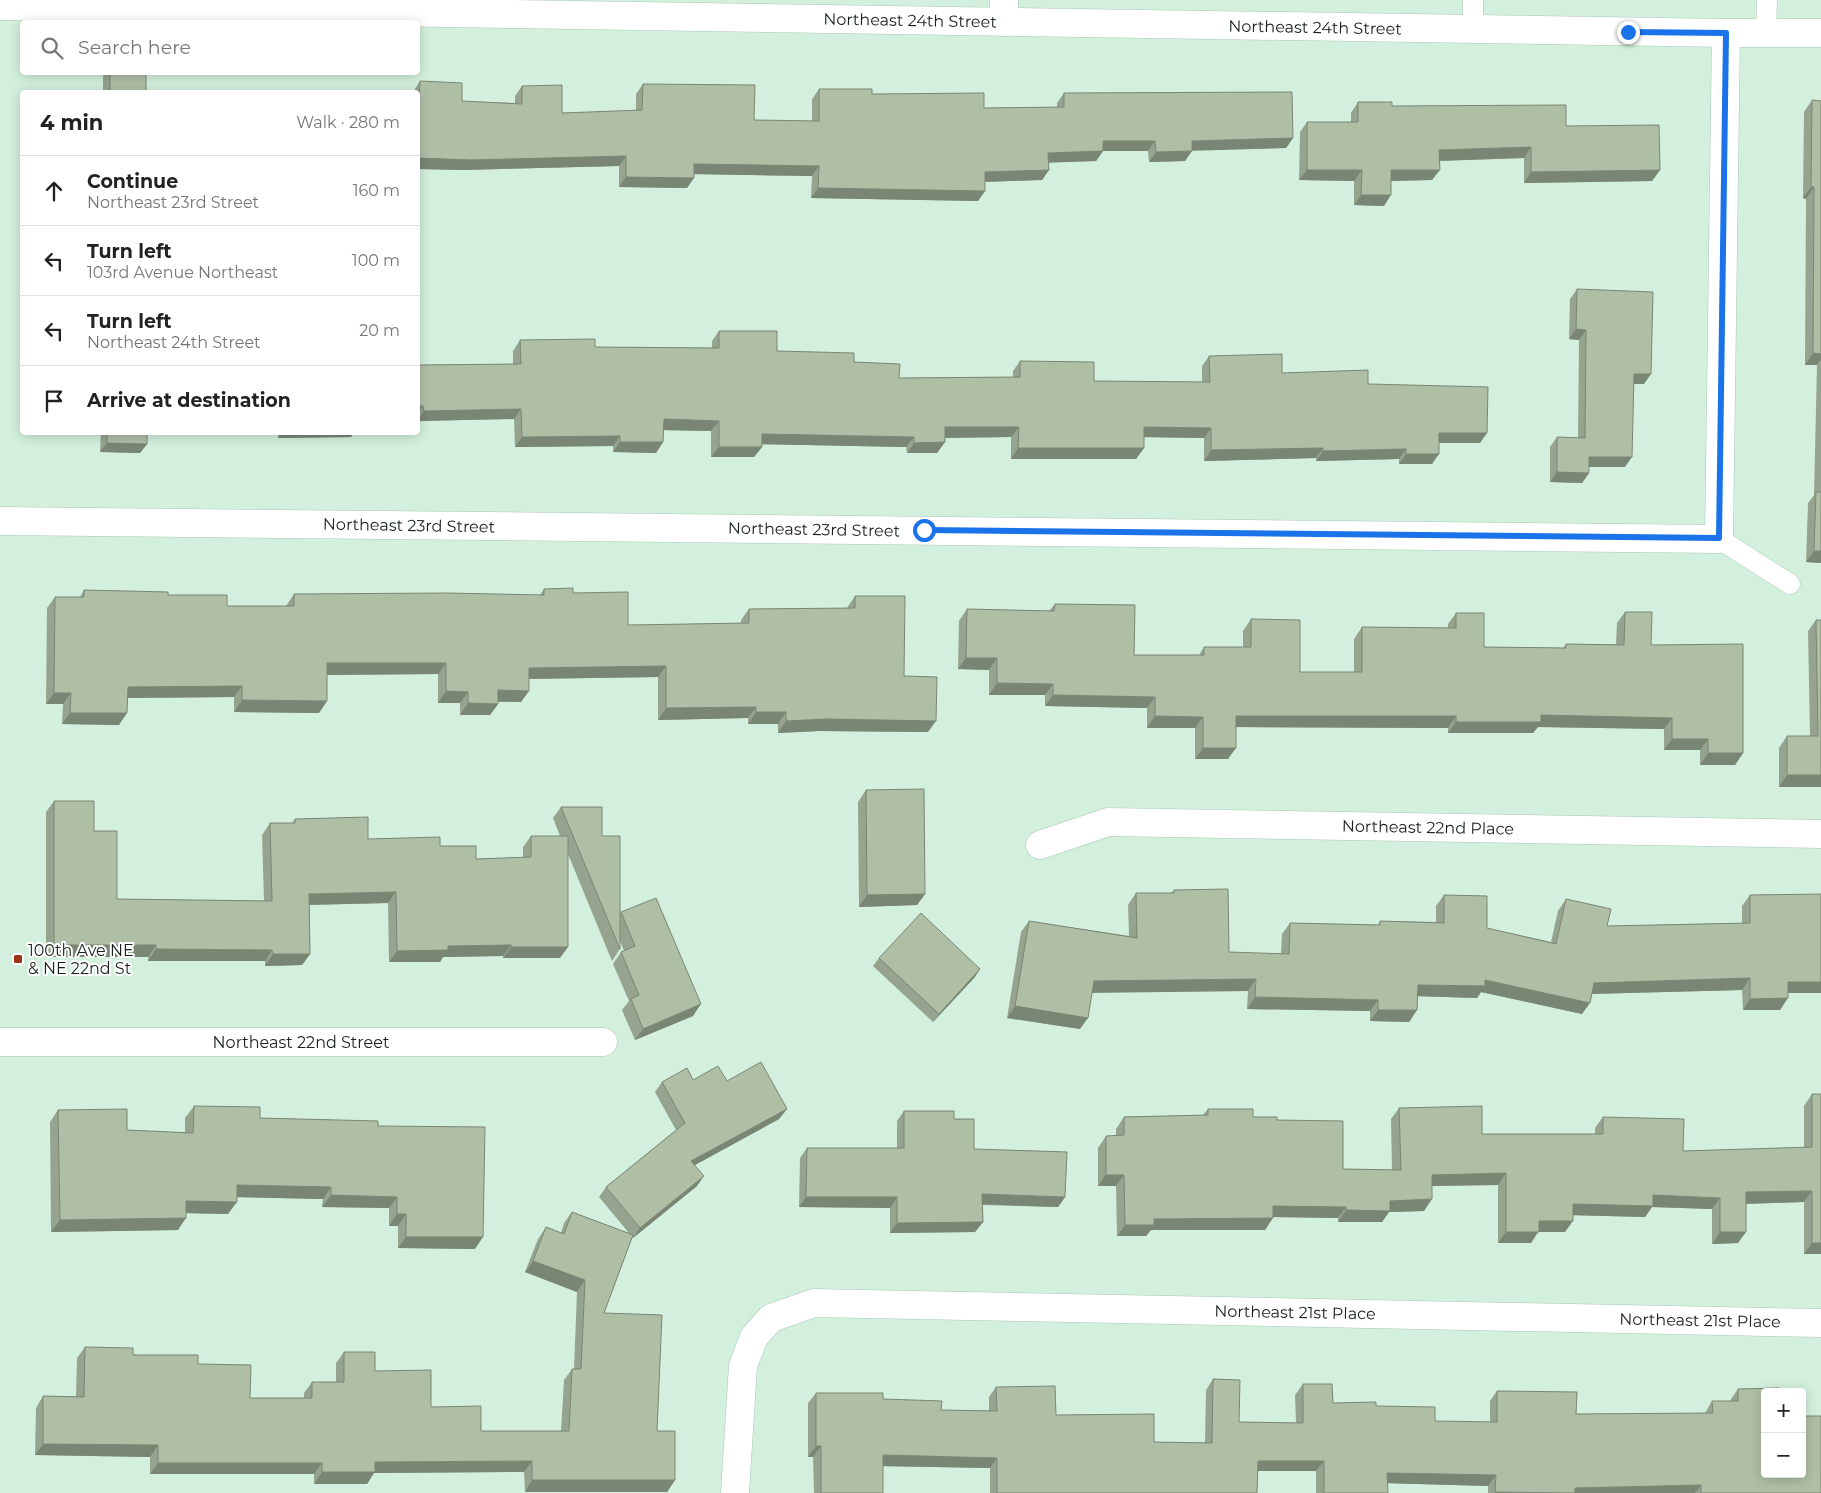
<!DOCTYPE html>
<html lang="en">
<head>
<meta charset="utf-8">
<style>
  :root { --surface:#fff; --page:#f6f6f6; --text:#222; --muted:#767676; --line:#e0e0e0 }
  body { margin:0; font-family:Montserrat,sans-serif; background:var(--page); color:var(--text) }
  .controls { position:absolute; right:15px; bottom:15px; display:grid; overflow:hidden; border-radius:5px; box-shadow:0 2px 12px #0003 }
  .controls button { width:45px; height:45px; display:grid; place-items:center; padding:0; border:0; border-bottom:1px solid var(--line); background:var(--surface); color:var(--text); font:25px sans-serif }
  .stop { position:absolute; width:15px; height:15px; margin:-11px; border:4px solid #1a73e8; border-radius:50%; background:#fff }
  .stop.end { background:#1a73e8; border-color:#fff; box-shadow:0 1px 5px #0008 }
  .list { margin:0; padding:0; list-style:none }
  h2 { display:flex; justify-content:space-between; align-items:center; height:65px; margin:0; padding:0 20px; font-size:21px }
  h2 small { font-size:16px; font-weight:400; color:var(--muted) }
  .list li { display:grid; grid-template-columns:32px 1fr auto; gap:15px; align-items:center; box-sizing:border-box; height:70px; padding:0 20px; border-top:1px solid var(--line) }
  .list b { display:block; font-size:19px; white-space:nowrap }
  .list p { margin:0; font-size:16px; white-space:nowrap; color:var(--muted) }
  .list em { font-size:16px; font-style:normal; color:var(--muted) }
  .icon { flex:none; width:28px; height:28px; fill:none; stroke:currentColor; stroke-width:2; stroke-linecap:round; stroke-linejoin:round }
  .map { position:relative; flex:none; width:1821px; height:1493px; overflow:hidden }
  .search { position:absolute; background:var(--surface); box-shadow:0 2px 12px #0003; left:20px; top:20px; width:400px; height:55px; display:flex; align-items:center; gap:12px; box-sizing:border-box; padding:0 18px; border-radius:5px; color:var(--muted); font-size:19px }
  .panel { position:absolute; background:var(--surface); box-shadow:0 2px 12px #0003; left:20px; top:90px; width:400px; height:345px; border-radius:5px }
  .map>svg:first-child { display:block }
</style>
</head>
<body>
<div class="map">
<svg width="1821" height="1493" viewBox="0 0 1821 1493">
  <rect width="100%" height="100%" fill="#d3f0de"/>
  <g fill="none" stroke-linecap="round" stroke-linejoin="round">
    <defs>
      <path id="service" d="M 1473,0 L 1473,29
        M 1766,33 L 1767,0
        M 1719,539 L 1790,584"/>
      <path id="minor" d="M 1004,0 L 1004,22
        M 0,521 L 1719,539 L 1726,33
        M 1040,845 L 1108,822 L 1821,834
        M 0,1042 L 603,1042
        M 735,1493 L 743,1366 L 754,1337 L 771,1318 L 814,1303 L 1821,1323"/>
      <path id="secondary" d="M 0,6 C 575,11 1150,24 1726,33 L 1821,33"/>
    </defs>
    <use href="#service" stroke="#aac7b5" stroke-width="21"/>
    <use href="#minor" stroke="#aac7b5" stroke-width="29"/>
    <use href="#secondary" stroke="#aac7b5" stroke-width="29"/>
    <use href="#service" stroke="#fff" stroke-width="20"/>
    <use href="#minor" stroke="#fff" stroke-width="28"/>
    <use href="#secondary" stroke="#fff" stroke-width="28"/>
  </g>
  <path fill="#96a48f" d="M 106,72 L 146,72 L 146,92 L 90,92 L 91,91 L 103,91 L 103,76 Z
    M 420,81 L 462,101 L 515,103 L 515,96 L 522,86 L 562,113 L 636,111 L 636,94 L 643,84 L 754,120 L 812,121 L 812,99 L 819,89 L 872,94 L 984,108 L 1057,107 L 1057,103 L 1064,93 L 1293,138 L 1286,148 L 1192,150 L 1185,161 L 1149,162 L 1148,151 L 1103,151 L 1096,161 L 1049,162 L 1049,170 L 1042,180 L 985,182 L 985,191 L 978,201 L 811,198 L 812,176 L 694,174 L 687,188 L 619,187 L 619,166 L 464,170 L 418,169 L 418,92 L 413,92 Z
    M 1812,100 L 1821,101 L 1821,563 L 1806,562 L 1808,503 L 1814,495 L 1817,365 L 1805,365 L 1806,199 L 1803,198 L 1804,112 Z
    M 1358,102 L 1566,126 L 1660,170 L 1652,181 L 1524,183 L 1524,158 L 1440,161 L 1432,180 L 1391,181 L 1384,206 L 1354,205 L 1354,181 L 1299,180 L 1300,132 L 1307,122 L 1351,122 L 1351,113 Z
    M 1577,289 L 1644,384 L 1633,384 L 1625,467 L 1589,467 L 1589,473 L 1582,483 L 1550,482 L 1550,447 L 1557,437 L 1578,438 L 1579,340 L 1569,339 L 1570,299 Z
    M 719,331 L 777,351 L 854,362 L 899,378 L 1013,377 L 1013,371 L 1020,361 L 1094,381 L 1202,382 L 1202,366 L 1209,356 L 1282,373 L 1368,384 L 1480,443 L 1439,443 L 1432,464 L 1399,464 L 1399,459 L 1316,461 L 1316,458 L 1204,461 L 1204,438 L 1144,437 L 1144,448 L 1136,459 L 1011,459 L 1011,437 L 945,438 L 945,442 L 937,453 L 907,453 L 906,447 L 762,444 L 762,447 L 754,457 L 711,457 L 711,431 L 664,430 L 663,442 L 656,453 L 613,452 L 613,446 L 515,447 L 514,419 L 418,421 L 418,365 L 513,364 L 513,351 L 520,340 L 595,347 L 712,348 L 712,341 Z
    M 101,432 L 147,432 L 147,444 L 140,453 L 100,452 Z
    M 219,432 L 354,432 L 351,437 L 278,438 L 278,433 L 219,434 Z
    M 544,589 L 573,593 L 628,625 L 741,623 L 741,620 L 749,609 L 847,608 L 855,596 L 904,676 L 928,732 L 819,731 L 778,733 L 778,724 L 748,724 L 748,718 L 658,720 L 658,677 L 529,679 L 521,702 L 498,702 L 498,704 L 490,715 L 460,715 L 460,703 L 438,703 L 438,674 L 327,675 L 327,701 L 319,713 L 234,712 L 234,697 L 128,698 L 119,725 L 62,724 L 63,704 L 46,704 L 47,608 L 55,597 L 80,597 L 84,590 L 168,595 L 227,606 L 286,606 L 294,594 L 540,595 Z
    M 1055,604 L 1134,655 L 1199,655 L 1204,647 L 1243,647 L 1243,631 L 1251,619 L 1300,672 L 1354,672 L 1354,639 L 1362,627 L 1448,628 L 1448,624 L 1456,613 L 1484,647 L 1563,648 L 1566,644 L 1616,644 L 1617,623 L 1625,612 L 1651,645 L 1743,753 L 1735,765 L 1700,765 L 1700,750 L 1664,750 L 1664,729 L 1538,727 L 1533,733 L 1448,733 L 1448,728 L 1236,727 L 1228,759 L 1195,759 L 1195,728 L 1147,728 L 1147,708 L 1045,706 L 1045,695 L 989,695 L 989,670 L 958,669 L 959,621 L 967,609 L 1049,611 Z
    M 1816,620 L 1821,620 L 1821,787 L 1779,787 L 1779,748 L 1787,736 L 1810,736 L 1808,631 Z
    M 866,790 L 925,894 L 917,905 L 859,907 L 858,802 Z
    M 54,801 L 94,831 L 117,899 L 264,901 L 262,835 L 270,823 L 292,823 L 295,819 L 368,839 L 440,846 L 476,859 L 523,858 L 523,847 L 531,836 L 560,836 L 553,818 L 561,807 L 602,836 L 620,913 L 621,912 L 693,1016 L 635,1040 L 622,1010 L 629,1001 L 613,964 L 621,952 L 624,951 L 620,941 L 620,949 L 612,961 L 568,854 L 560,958 L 503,958 L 503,956 L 443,957 L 440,962 L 389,962 L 388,903 L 309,905 L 310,954 L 302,965 L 265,966 L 265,961 L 148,961 L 148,957 L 46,957 L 46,812 Z
    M 1174,890 L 1229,952 L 1281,954 L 1282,934 L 1290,923 L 1378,925 L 1380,921 L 1436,922 L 1436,906 L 1444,895 L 1487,928 L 1551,942 L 1558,911 L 1566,899 L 1607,926 L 1742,923 L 1742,906 L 1750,895 L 1821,993 L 1788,993 L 1780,1010 L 1743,1010 L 1742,990 L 1592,994 L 1582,1014 L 1481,992 L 1477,998 L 1418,996 L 1417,1010 L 1409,1022 L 1370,1021 L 1370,1011 L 1247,1009 L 1248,991 L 1092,992 L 1080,1029 L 1007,1018 L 1021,932 L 1029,921 L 1129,936 L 1128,905 L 1136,893 L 1171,893 Z
    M 879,958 L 975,977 L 933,1022 L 873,966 Z
    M 693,1080 L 727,1081 L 787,1109 L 779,1119 L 695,1165 L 697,1186 L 633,1238 L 632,1238 L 604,1313 L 657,1431 L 675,1480 L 667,1492 L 525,1492 L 524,1472 L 374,1473 L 367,1484 L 314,1484 L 314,1474 L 150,1474 L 150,1457 L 35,1455 L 36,1408 L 43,1396 L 76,1397 L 77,1358 L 85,1347 L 198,1364 L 250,1398 L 304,1398 L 304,1393 L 312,1382 L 336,1382 L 336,1363 L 344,1352 L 431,1407 L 481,1431 L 561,1431 L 564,1380 L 572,1369 L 574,1369 L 577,1292 L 525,1272 L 538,1239 L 546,1227 L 561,1233 L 564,1223 L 572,1212 L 629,1233 L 599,1197 L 606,1187 L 676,1130 L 655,1092 L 662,1082 Z
    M 1812,1094 L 1821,1094 L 1821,1254 L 1804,1254 L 1804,1202 L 1746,1204 L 1738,1243 L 1712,1244 L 1712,1209 L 1652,1207 L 1645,1217 L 1573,1215 L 1565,1232 L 1538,1232 L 1531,1243 L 1498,1243 L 1498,1185 L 1432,1186 L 1424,1211 L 1389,1212 L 1382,1222 L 1338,1222 L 1338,1218 L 1273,1217 L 1265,1230 L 1151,1230 L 1146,1236 L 1117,1236 L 1116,1186 L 1098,1186 L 1098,1148 L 1106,1136 L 1116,1136 L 1116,1129 L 1124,1117 L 1203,1115 L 1208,1109 L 1253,1117 L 1277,1120 L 1343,1169 L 1392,1170 L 1391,1119 L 1399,1108 L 1482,1134 L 1595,1134 L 1595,1128 L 1603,1117 L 1683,1151 L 1804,1148 L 1804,1106 Z
    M 194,1106 L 260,1118 L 378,1126 L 475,1249 L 398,1248 L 398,1226 L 389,1226 L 389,1208 L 322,1207 L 323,1199 L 237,1197 L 228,1214 L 186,1213 L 178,1230 L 51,1232 L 50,1122 L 58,1110 L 127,1130 L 185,1133 L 185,1118 Z
    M 904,1111 L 954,1119 L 974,1149 L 1065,1197 L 1058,1207 L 982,1205 L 983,1222 L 975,1232 L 890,1233 L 890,1208 L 799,1207 L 800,1158 L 807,1148 L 897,1148 L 897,1121 Z
    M 1213,1379 L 1239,1422 L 1296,1423 L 1295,1395 L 1303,1384 L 1333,1403 L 1376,1406 L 1435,1421 L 1490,1422 L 1490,1401 L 1497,1391 L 1576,1414 L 1705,1413 L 1712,1401 L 1731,1401 L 1731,1399 L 1738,1389 L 1765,1392 L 1821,1493 L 1488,1493 L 1488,1486 L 1387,1483 L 1388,1493 L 1316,1493 L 1316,1471 L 1258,1471 L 1257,1493 L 990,1493 L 990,1468 L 883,1466 L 883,1493 L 814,1493 L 813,1457 L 808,1457 L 808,1403 L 816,1393 L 883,1399 L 941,1410 L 989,1411 L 989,1397 L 996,1387 L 1056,1415 L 1154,1442 L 1205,1443 L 1206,1390 Z"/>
  <path fill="#7a8674" d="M 1293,138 L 1286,148 L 1185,151 L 1192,141 Z
    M 1103,141 L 1155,141 L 1148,151 L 1096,151 Z
    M 1531,147 L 1524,158 L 1432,161 L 1439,150 Z
    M 1103,151 L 1096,161 L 1041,163 L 1048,153 Z
    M 1192,151 L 1185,161 L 1149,162 L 1156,152 Z
    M 626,156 L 619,166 L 464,170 L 418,169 L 418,158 Z
    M 694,164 L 819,166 L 812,176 L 687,174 Z
    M 1049,170 L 1042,180 L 978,182 L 985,172 Z
    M 1307,170 L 1362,170 L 1354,181 L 1299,180 Z
    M 1391,170 L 1440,170 L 1432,180 L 1384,181 Z
    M 1660,170 L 1652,181 L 1524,183 L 1531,172 Z
    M 626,177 L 694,178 L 687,188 L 619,187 Z
    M 1811,187 L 1814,187 L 1806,199 L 1803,198 Z
    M 818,188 L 985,191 L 978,201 L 811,198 Z
    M 1361,195 L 1391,195 L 1384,206 L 1354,205 Z
    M 1576,329 L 1586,330 L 1579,340 L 1569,339 Z
    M 1813,353 L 1821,354 L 1821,359 L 1817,365 L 1805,365 Z
    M 1634,374 L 1651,374 L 1644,384 L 1626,384 Z
    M 418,406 L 423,406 L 418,414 Z
    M 521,409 L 514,419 L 418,421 L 418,419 L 424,411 Z
    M 664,419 L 719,421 L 711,431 L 657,430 Z
    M 945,427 L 1019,427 L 1011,437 L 937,438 Z
    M 1144,427 L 1211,428 L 1204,438 L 1137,437 Z
    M 220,432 L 278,432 L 278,433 L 219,434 Z
    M 281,432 L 354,432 L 351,437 L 278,438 Z
    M 1439,433 L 1487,433 L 1480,443 L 1432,443 Z
    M 762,434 L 914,437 L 906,447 L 754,444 Z
    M 620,436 L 613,446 L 515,447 L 522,437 Z
    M 620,442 L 663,442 L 656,453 L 613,452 Z
    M 945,442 L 937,453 L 907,453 L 914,443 Z
    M 107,443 L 147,444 L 140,453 L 100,452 Z
    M 719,447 L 762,447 L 754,457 L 711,457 Z
    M 1018,448 L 1144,448 L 1136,459 L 1011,459 Z
    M 1323,448 L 1316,458 L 1204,461 L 1211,450 Z
    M 1406,449 L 1399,459 L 1316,461 L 1323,451 Z
    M 1406,454 L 1439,454 L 1432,464 L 1399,464 Z
    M 1589,457 L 1632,457 L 1625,467 L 1582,467 Z
    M 1557,472 L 1589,473 L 1582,483 L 1550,482 Z
    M 1814,551 L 1821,551 L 1821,563 L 1806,562 Z
    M 966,658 L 997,658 L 989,670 L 958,669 Z
    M 327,663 L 446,663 L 438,674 L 319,675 Z
    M 666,666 L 658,677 L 521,679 L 529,668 Z
    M 997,683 L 1053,684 L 1045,695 L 989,695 Z
    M 242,686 L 234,697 L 120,698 L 128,687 Z
    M 498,690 L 529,691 L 521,702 L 490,701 Z
    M 446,691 L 468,692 L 460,703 L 438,703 Z
    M 54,693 L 71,693 L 63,704 L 46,704 Z
    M 1053,695 L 1155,697 L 1147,708 L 1045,706 Z
    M 242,700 L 327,701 L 319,713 L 234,712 Z
    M 468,703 L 498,704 L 490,715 L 460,715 Z
    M 756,707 L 748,718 L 658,720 L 666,708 Z
    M 756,712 L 786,712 L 778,724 L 748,724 Z
    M 70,713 L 127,713 L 119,725 L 62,724 Z
    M 1541,715 L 1672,718 L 1664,729 L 1538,727 L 1533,733 L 1448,733 L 1456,722 Z
    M 1155,716 L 1203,717 L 1195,728 L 1147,728 Z
    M 1236,716 L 1456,716 L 1448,728 L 1228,727 Z
    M 827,719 L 936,721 L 928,732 L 819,731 L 778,733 L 786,721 Z
    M 1672,739 L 1708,739 L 1700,750 L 1664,750 Z
    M 1203,748 L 1236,748 L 1228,759 L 1195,759 Z
    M 1708,753 L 1743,753 L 1735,765 L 1700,765 Z
    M 1787,775 L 1821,775 L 1821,787 L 1779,787 Z
    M 396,892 L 388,903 L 301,905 L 309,894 Z
    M 925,894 L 917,905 L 859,907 L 867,895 Z
    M 54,945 L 156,945 L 148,957 L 46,957 Z
    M 511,945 L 503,956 L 443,957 L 440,962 L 389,962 L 397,951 L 448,946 Z
    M 511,947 L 568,947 L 560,958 L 503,958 Z
    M 156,949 L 272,950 L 265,961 L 148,961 Z
    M 273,954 L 310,954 L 302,965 L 265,966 Z
    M 980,969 L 975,977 L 933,1022 L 939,1014 Z
    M 1750,978 L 1742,990 L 1586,994 L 1594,983 Z
    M 1256,979 L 1248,991 L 1086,993 L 1094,981 Z
    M 1485,980 L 1590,1003 L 1582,1014 L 1481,992 L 1477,998 L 1410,996 L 1418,985 Z
    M 1788,982 L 1821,982 L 1821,993 L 1780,993 Z
    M 1255,997 L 1378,1000 L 1370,1011 L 1247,1009 Z
    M 1788,998 L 1780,1010 L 1743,1010 L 1750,999 Z
    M 701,1004 L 693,1016 L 635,1040 L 643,1029 Z
    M 1015,1006 L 1088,1018 L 1080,1029 L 1007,1018 Z
    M 1378,1010 L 1417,1010 L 1409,1022 L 1370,1021 Z
    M 787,1109 L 779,1119 L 684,1171 L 691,1161 Z
    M 1506,1173 L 1498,1185 L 1424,1186 L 1432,1175 Z
    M 1106,1175 L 1124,1175 L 1116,1186 L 1098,1186 Z
    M 704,1176 L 697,1186 L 633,1238 L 640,1228 Z
    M 237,1185 L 331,1187 L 323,1199 L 229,1197 Z
    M 1812,1191 L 1804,1202 L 1738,1204 L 1746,1192 Z
    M 982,1194 L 1065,1197 L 1058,1207 L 975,1204 Z
    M 331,1195 L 397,1197 L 389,1208 L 322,1207 Z
    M 1653,1195 L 1720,1198 L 1712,1209 L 1652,1207 L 1645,1217 L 1565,1215 L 1573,1204 Z
    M 806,1197 L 897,1197 L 890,1208 L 799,1207 Z
    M 1432,1199 L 1424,1211 L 1389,1212 L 1382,1222 L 1338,1222 L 1346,1210 L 1390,1201 Z
    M 186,1201 L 237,1202 L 228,1214 L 178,1213 Z
    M 1273,1206 L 1346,1207 L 1338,1218 L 1265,1217 Z
    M 397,1214 L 406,1214 L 398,1226 L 389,1226 Z
    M 186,1218 L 178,1230 L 51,1232 L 60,1220 Z
    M 1273,1218 L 1265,1230 L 1151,1230 L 1146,1236 L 1117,1236 L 1125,1225 L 1154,1219 Z
    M 1539,1221 L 1573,1221 L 1565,1232 L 1538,1232 L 1531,1243 L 1498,1243 L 1506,1232 Z
    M 983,1222 L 975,1232 L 890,1233 L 897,1223 Z
    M 1720,1232 L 1746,1232 L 1738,1243 L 1712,1244 Z
    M 406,1237 L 483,1237 L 475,1249 L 398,1248 Z
    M 1812,1243 L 1821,1243 L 1821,1254 L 1804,1254 Z
    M 533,1261 L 585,1280 L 577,1292 L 525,1272 Z
    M 43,1444 L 158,1445 L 150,1457 L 35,1455 Z
    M 816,1446 L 821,1446 L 813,1457 L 808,1457 Z
    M 883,1455 L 997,1458 L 990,1468 L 876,1466 Z
    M 532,1461 L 524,1472 L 374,1473 L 367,1484 L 314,1484 L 322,1472 L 375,1462 Z
    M 1258,1461 L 1324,1461 L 1316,1471 L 1251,1471 Z
    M 158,1463 L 322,1463 L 314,1474 L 150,1474 Z
    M 1387,1473 L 1496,1475 L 1488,1486 L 1380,1483 Z
    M 532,1480 L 675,1480 L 667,1492 L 525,1492 Z
    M 1701,1485 L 1695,1493 L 1572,1493 L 1575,1488 Z
    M 1495,1492 L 1543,1493 L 1495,1493 Z"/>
  <path fill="#afbfa6" stroke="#7a8674" d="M 110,72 L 146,72 L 146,92 L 91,92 L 91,91 L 110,91 Z
    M 420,81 L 462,83 L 462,101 L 522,104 L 522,86 L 562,85 L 562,113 L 642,110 L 643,84 L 755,85 L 754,120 L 819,121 L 819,89 L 872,89 L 872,94 L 984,93 L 984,108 L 1064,107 L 1064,93 L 1292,92 L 1293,138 L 1192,141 L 1192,151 L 1156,152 L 1155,141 L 1103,141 L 1103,151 L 1048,153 L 1049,170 L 985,172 L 985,191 L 818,188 L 819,166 L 694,164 L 694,178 L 626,177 L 626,156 L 471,160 L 418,158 L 418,103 L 419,103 Z
    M 1812,100 L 1821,101 L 1821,354 L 1813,353 L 1814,187 L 1811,187 Z
    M 1358,102 L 1392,102 L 1392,106 L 1566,105 L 1566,126 L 1659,125 L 1660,170 L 1531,172 L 1531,147 L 1439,150 L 1440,170 L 1391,170 L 1391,195 L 1361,195 L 1362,170 L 1307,170 L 1307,122 L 1358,122 Z
    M 1577,289 L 1653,292 L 1651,374 L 1634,374 L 1632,457 L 1589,457 L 1589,473 L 1557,472 L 1557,437 L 1585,438 L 1586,330 L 1576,329 Z
    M 719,331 L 777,331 L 777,351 L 854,353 L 854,362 L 900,364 L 899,378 L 1020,377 L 1020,361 L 1094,362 L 1094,381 L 1210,382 L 1209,356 L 1282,354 L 1282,373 L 1368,370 L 1368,384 L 1488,387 L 1487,433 L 1439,433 L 1439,454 L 1406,454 L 1406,449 L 1323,451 L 1323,448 L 1211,450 L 1211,428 L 1144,427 L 1144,448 L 1018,448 L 1019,427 L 945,427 L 945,442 L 914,443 L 914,437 L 762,434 L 762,447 L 719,447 L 719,421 L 664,419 L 663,442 L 620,442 L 620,436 L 522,437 L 521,409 L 424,411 L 423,406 L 418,406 L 418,365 L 521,364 L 520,340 L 595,339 L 595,347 L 719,348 Z
    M 107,432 L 147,432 L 147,444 L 107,443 Z
    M 1816,492 L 1821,492 L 1821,551 L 1814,551 Z
    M 573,588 L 573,593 L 628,592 L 628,625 L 749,623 L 749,609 L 855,608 L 855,596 L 905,596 L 904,676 L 937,677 L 936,721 L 827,719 L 786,721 L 786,712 L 756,712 L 756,707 L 666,708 L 666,666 L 529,668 L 529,691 L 498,690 L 498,704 L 468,703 L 468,692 L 446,691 L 446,663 L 327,663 L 327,701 L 242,700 L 242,686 L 128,687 L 127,713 L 70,713 L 71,693 L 54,693 L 55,597 L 84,597 L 84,590 L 168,592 L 168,595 L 227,595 L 227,606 L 294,606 L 294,594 L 447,593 L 544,595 L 544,589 Z
    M 1055,604 L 1135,605 L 1134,655 L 1204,655 L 1204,647 L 1251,647 L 1251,619 L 1300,620 L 1300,672 L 1362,672 L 1362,627 L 1456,628 L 1456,613 L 1484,613 L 1484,647 L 1566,648 L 1566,644 L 1624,645 L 1625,612 L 1652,612 L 1651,645 L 1743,644 L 1743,753 L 1708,753 L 1708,739 L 1672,739 L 1672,718 L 1541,715 L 1541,722 L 1456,722 L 1456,716 L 1236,716 L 1236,748 L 1203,748 L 1203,717 L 1155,716 L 1155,697 L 1053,695 L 1053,684 L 997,683 L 997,658 L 966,658 L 967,609 L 1054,611 Z
    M 1816,620 L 1821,620 L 1821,775 L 1787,775 L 1787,736 L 1818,736 Z
    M 924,789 L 925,894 L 867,895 L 866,790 Z
    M 54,801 L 94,801 L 94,831 L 117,831 L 117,899 L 272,901 L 270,823 L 295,823 L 295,819 L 368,817 L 368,839 L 440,837 L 440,846 L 476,846 L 476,859 L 531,857 L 531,836 L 568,836 L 568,947 L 511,947 L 511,945 L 448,946 L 448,950 L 397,951 L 396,892 L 309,894 L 310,954 L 273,954 L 272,950 L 156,949 L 156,945 L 54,945 Z
    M 561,807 L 602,807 L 602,836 L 620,836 L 620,949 Z
    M 1228,889 L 1229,952 L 1289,954 L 1290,923 L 1380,925 L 1380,921 L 1444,923 L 1444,895 L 1487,896 L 1487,928 L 1556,944 L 1566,899 L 1611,909 L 1607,926 L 1750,923 L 1750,895 L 1821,894 L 1821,982 L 1788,982 L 1788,998 L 1750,999 L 1750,978 L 1594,983 L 1590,1003 L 1485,980 L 1485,986 L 1418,985 L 1417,1010 L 1378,1010 L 1378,1000 L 1255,997 L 1256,979 L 1094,981 L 1088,1018 L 1015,1006 L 1029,921 L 1137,938 L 1136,893 L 1174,893 L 1174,890 Z
    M 656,898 L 701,1004 L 643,1029 L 631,999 L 639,995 L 621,952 L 635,946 L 621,912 Z
    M 921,913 L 980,969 L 939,1014 L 879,958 Z
    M 761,1062 L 787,1109 L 691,1161 L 704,1176 L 640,1228 L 606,1187 L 685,1123 L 662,1082 L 687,1068 L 693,1080 L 718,1066 L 727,1081 Z
    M 1812,1094 L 1821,1094 L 1821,1243 L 1812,1243 L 1812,1191 L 1746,1192 L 1746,1232 L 1720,1232 L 1720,1198 L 1653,1195 L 1653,1206 L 1573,1204 L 1573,1221 L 1539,1221 L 1539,1232 L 1506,1232 L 1506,1173 L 1432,1175 L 1432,1199 L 1390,1201 L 1390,1211 L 1346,1210 L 1346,1207 L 1273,1206 L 1273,1218 L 1154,1219 L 1154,1225 L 1125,1225 L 1124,1175 L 1106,1175 L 1106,1136 L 1124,1135 L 1124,1117 L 1208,1115 L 1208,1109 L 1253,1109 L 1253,1117 L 1277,1117 L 1277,1120 L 1343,1121 L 1343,1169 L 1401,1170 L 1399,1108 L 1482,1106 L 1482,1134 L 1603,1134 L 1603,1117 L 1684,1119 L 1683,1151 L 1812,1147 Z
    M 194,1106 L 260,1107 L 260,1118 L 378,1121 L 378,1126 L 485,1127 L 483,1237 L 406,1237 L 406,1214 L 397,1214 L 397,1197 L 331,1195 L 331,1187 L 237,1185 L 237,1202 L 186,1201 L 186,1218 L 60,1220 L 58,1110 L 127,1109 L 127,1130 L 193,1133 Z
    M 904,1111 L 954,1111 L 954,1119 L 974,1119 L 974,1149 L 1067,1152 L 1065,1197 L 982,1194 L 983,1222 L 897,1223 L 897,1197 L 806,1197 L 807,1148 L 904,1148 Z
    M 572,1212 L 633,1235 L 604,1313 L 662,1315 L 657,1431 L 675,1431 L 675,1480 L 532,1480 L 532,1461 L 375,1462 L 375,1472 L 322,1472 L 322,1463 L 158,1463 L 158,1445 L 43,1444 L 43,1396 L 84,1397 L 85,1347 L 133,1348 L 133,1355 L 198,1355 L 198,1364 L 251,1365 L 250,1398 L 312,1398 L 312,1382 L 344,1382 L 344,1352 L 375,1352 L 375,1371 L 431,1370 L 431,1407 L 481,1406 L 481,1431 L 569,1431 L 572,1369 L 581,1369 L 585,1280 L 533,1261 L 546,1227 L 564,1234 Z
    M 1213,1379 L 1240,1380 L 1239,1422 L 1303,1423 L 1303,1384 L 1332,1384 L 1333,1403 L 1376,1402 L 1376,1406 L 1435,1407 L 1435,1421 L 1497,1422 L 1497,1391 L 1577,1392 L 1576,1414 L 1713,1413 L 1712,1401 L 1738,1401 L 1738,1389 L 1779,1388 L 1779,1392 L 1765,1392 L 1765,1474 L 1802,1474 L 1802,1416 L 1821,1416 L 1821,1493 L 1701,1493 L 1701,1485 L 1575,1488 L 1575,1493 L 1495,1492 L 1496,1475 L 1387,1473 L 1388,1493 L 1324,1493 L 1324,1461 L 1258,1461 L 1257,1493 L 997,1493 L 997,1458 L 883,1455 L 883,1493 L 821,1493 L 821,1446 L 816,1446 L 816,1393 L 883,1393 L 883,1399 L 942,1401 L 941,1410 L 997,1411 L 996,1387 L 1055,1386 L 1056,1415 L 1154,1414 L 1154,1442 L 1212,1443 Z"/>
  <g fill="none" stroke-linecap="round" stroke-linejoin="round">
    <path stroke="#1a73e8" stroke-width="6" d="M 924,530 L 1719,538 L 1726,33 L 1628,32"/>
  </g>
  <rect fill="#9b3414" stroke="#fff" stroke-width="2" x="13" y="954" width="10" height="10" rx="2.5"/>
  <g text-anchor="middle" stroke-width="4" stroke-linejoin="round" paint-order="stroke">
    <g font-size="16" fill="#18221c" stroke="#fff">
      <text transform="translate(910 20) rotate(1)" y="6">Northeast 24th Street</text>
      <text transform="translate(1315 27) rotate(1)" y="6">Northeast 24th Street</text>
      <text transform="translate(409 525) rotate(1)" y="6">Northeast 23rd Street</text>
      <text transform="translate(814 529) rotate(1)" y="6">Northeast 23rd Street</text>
      <text transform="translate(1428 827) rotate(1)" y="6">Northeast 22nd Place</text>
      <text x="301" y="1048">Northeast 22nd Street</text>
      <text transform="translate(1295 1312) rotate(1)" y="6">Northeast 21st Place</text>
      <text transform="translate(1700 1320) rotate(1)" y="6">Northeast 21st Place</text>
    </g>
    <g font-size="16" fill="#18221c" stroke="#fff" text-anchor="start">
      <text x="28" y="956">100th Ave NE<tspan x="28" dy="18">&amp; NE 22nd St</tspan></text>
    </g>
  </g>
</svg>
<div class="controls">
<button>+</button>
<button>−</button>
</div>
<div class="stop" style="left:924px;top:530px"></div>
<div class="stop end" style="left:1628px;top:32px"></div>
<div class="search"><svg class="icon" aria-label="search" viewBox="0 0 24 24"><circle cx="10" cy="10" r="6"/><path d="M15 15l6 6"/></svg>Search here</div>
<section class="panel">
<h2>4 min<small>Walk · 280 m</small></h2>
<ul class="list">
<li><svg class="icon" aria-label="ahead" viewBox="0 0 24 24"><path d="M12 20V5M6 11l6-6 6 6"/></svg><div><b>Continue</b><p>Northeast 23rd Street</p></div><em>160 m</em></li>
<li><svg class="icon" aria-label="left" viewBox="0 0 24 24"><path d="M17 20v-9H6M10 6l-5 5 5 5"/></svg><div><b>Turn left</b><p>103rd Avenue Northeast</p></div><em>100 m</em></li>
<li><svg class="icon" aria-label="left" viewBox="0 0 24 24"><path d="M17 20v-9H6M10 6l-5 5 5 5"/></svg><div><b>Turn left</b><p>Northeast 24th Street</p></div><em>20 m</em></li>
<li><svg class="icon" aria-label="arrive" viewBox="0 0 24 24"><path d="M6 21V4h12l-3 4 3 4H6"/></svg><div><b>Arrive at destination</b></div></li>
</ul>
</section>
</div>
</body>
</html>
